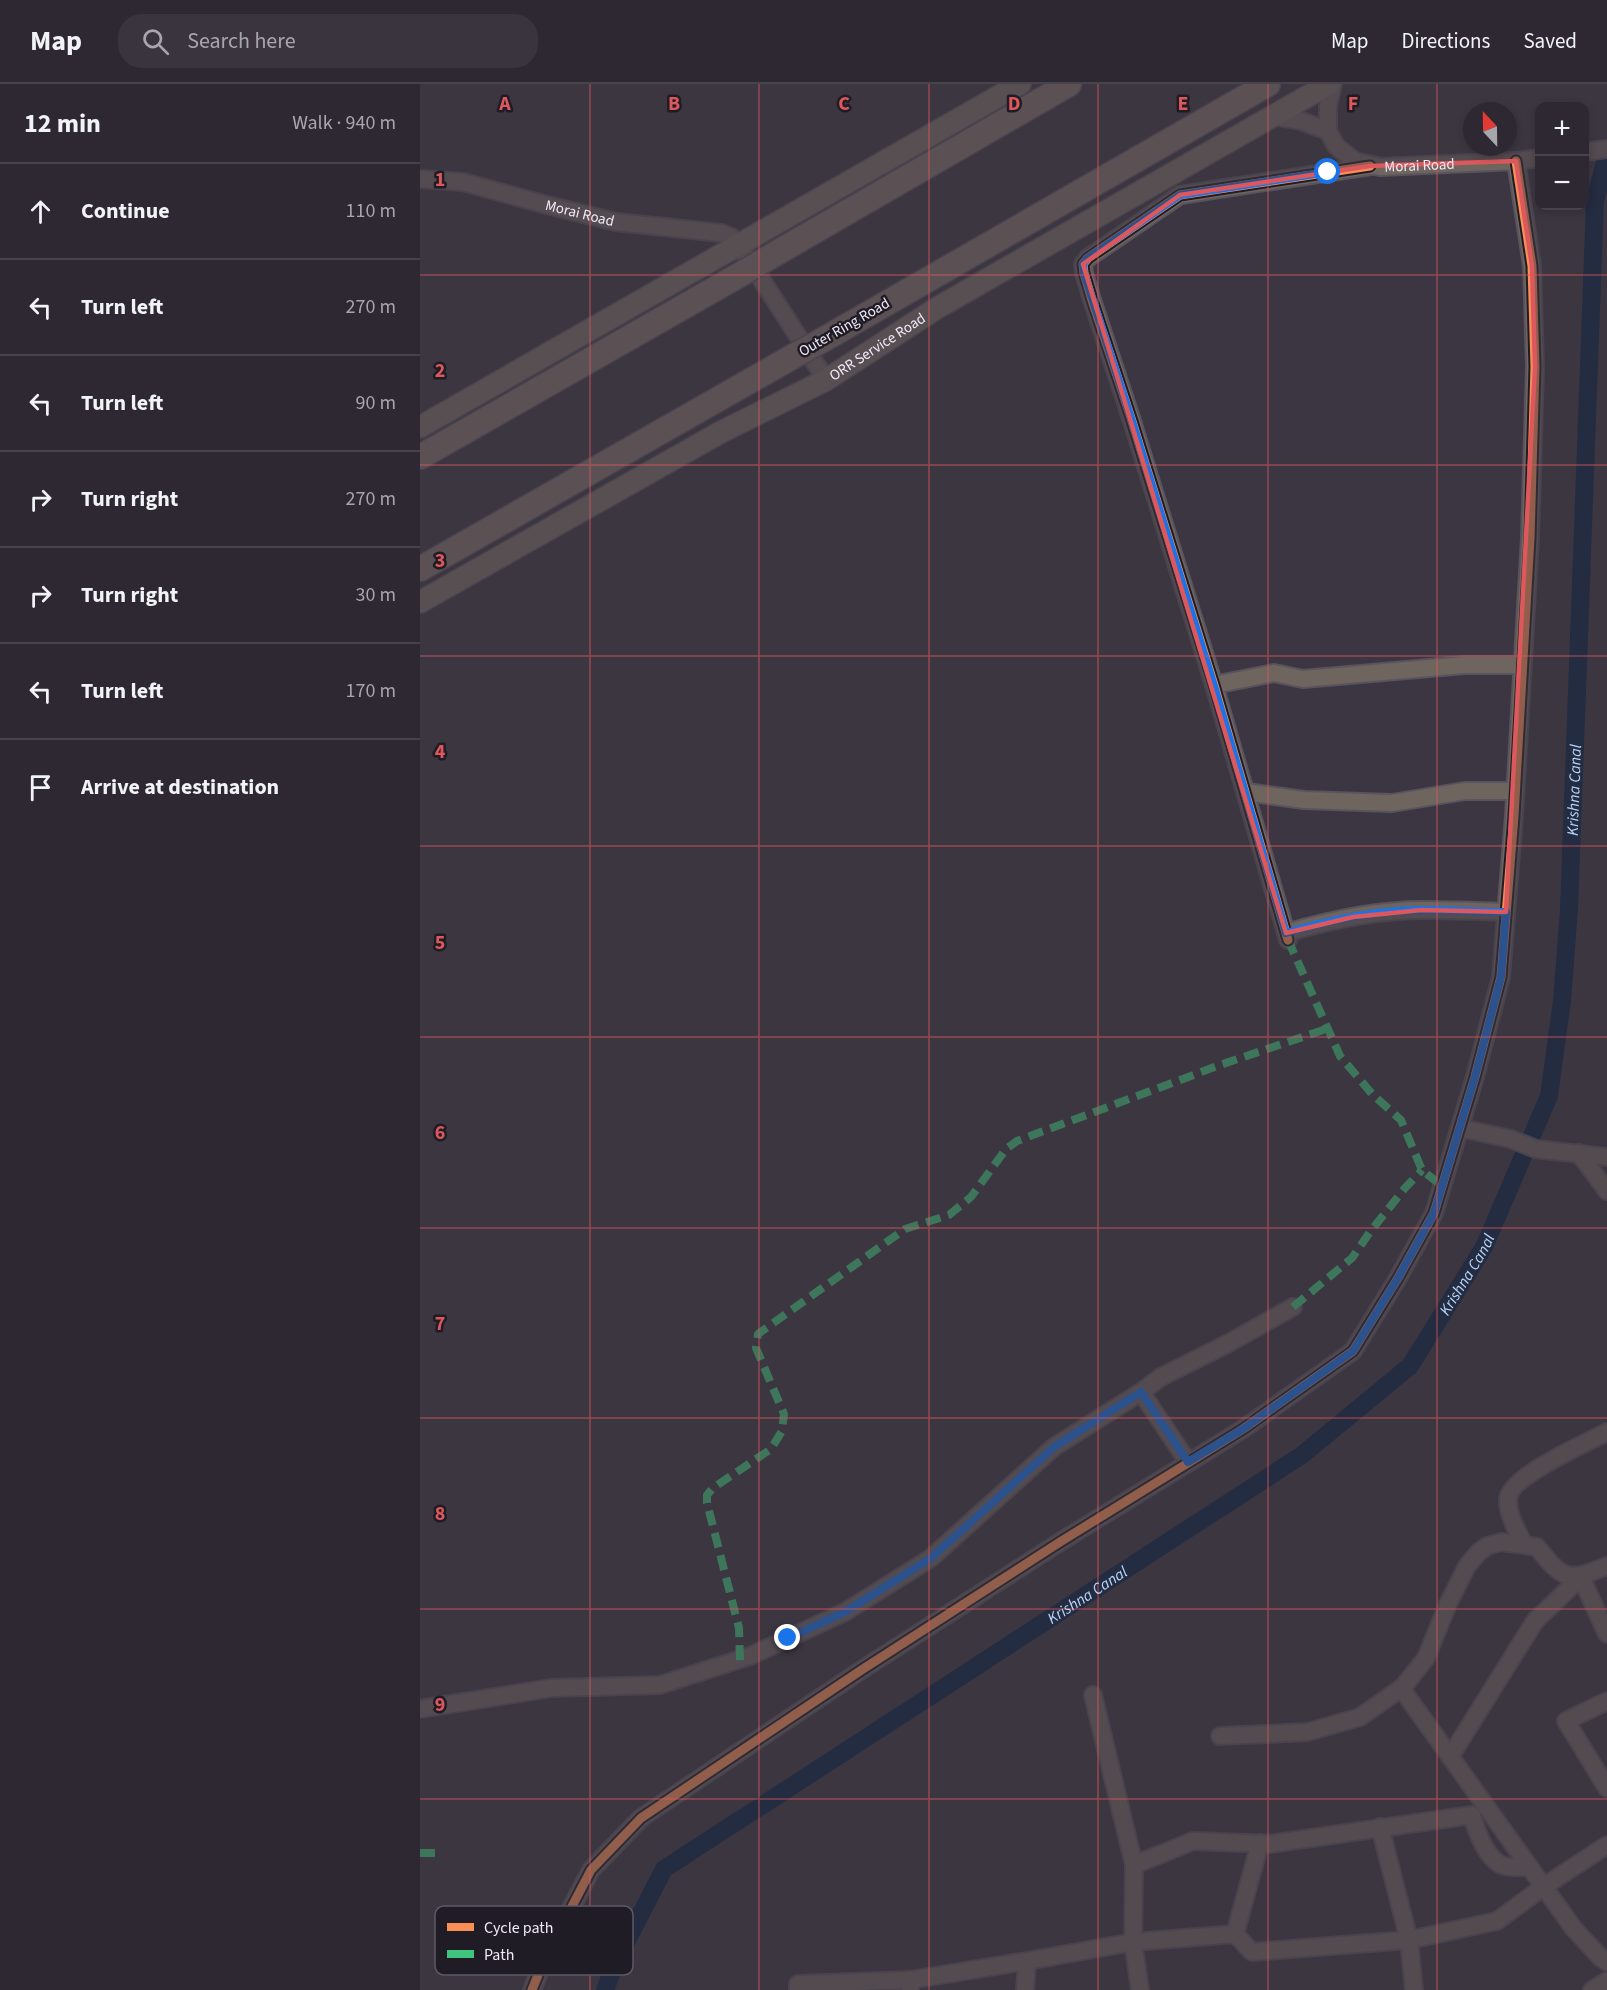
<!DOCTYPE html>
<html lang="en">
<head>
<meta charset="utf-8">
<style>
  :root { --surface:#2d2832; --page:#39343e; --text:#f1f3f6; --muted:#a7a6ac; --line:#48444d }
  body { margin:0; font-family:"Source Sans 3",sans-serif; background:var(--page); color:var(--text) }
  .controls { position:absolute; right:18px; top:18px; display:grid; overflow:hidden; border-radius:12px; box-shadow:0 3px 9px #0003 }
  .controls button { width:54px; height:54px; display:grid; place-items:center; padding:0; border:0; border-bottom:2px solid var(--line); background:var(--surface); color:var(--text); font:30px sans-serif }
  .compass { position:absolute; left:1043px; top:18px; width:54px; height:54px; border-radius:50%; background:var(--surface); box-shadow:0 3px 9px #0003; rotate:338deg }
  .stop { position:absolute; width:18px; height:18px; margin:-14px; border:4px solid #1a73e8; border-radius:50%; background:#fff }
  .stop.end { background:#1a73e8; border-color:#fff; box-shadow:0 2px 6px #0008 }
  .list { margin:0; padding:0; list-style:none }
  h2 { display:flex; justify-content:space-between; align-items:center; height:78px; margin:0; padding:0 24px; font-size:26px }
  h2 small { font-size:20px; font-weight:400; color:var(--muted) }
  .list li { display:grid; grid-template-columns:39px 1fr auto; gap:18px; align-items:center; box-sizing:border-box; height:96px; padding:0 24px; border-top:2px solid var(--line) }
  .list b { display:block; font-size:22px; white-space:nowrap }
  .list em { font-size:20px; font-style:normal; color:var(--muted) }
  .icon { flex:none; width:33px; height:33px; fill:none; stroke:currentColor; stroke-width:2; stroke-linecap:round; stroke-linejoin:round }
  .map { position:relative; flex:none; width:1187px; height:1906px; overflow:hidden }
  header { display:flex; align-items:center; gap:36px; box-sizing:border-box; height:84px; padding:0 30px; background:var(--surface); border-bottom:2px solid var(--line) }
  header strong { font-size:28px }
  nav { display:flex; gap:33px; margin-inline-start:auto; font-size:21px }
  .search { width:420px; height:54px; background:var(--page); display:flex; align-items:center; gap:15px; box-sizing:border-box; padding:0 21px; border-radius:24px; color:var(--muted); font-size:22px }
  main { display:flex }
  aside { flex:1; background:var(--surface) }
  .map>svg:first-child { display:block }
</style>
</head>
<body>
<header>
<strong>Map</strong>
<div class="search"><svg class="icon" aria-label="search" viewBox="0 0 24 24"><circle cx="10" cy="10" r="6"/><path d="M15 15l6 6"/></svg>Search here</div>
<nav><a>Map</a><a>Directions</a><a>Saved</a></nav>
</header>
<main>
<aside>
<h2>12 min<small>Walk · 940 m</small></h2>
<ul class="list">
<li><svg class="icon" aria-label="ahead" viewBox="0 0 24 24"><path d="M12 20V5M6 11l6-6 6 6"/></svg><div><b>Continue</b></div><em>110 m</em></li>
<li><svg class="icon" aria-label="left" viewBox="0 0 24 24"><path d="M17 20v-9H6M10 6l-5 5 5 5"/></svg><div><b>Turn left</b></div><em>270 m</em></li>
<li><svg class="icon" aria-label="left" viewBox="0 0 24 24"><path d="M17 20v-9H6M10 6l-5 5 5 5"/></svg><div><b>Turn left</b></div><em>90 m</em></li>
<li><svg class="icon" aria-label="right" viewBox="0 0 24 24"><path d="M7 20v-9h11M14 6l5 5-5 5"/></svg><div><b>Turn right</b></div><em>270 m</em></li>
<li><svg class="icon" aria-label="right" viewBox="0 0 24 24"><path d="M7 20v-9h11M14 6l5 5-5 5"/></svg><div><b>Turn right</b></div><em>30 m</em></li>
<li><svg class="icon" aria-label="left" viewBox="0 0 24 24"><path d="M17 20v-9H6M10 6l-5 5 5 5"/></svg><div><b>Turn left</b></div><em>170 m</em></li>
<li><svg class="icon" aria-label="arrive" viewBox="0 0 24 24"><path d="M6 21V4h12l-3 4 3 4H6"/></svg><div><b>Arrive at destination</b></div></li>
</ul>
</aside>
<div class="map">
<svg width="1187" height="1906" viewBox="0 0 1187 1906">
  <rect width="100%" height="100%" fill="#3c3642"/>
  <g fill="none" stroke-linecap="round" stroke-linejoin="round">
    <path stroke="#082140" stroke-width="18" id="s1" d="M 185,1906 L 194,1882 L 244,1785 L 882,1371 L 990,1282 L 1064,1163 L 1129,1012 L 1142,917 L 1149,825 L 1175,117 L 1187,70"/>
    <defs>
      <g id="minor">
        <path id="s2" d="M 913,0 L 908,22 L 908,47 L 916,62 L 935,77 L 960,83 L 1096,77 L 1120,74"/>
        <path d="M 853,32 L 881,37 L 908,47"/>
        <path d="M 1164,68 L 1187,65"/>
        <path id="s3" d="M 0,95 L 43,98 L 123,120 L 196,138 L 301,149 L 313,154 L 318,159 L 406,296"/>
        <path d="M 794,601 L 854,589 L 883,595 L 1044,581 L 1102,581"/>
        <path d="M 826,708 L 884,716 L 972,719 L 1045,707 L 1095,707"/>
        <path d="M 866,849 C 910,836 957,826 1003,826 C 1031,826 1059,827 1086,828"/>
        <path d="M 868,856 L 794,601 L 711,334 L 672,216 L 664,189 L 663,180 L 668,174 L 760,111 L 950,82"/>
        <path d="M 1040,1044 L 1091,1055 L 1116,1065 L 1187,1073"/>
        <path d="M 1159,1069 L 1187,1107"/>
        <path d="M 721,1308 L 741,1293 L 807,1260 L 873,1223"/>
        <path d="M 1103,1459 C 1097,1446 1087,1430 1088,1415 C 1090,1392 1166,1359 1187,1348"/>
        <path d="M 981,1604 L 1154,1845 L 1180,1873 L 1187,1878"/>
        <path d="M 1187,1617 L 1146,1637 L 1187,1704"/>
        <path d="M 0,1625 L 131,1604 L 240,1601 L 330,1572 L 425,1528 L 511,1474 L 634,1363 L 721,1308 L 768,1378"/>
        <path d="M 800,1652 L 888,1648 L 940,1633 L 983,1603 L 1006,1574 L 1028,1520 L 1047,1482 L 1059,1468 L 1067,1462 L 1081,1458 L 1117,1463 C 1143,1496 1148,1498 1187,1482"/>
        <path d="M 1030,1673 L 1115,1537 L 1161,1493 L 1187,1550"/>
        <path d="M 960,1743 L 989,1856 L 994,1906"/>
        <path d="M 714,1781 L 773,1757 L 849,1760 L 1052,1731 C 1056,1746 1067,1778 1085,1782 C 1092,1784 1101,1783 1109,1783"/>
        <path d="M 815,1850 L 840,1759"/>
        <path d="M 607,1877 L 713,1858 L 714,1781 L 673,1611"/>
        <path d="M 112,1906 L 124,1876 L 171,1786 L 221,1734 L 443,1585 L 640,1458 L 823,1345 L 933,1267 L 978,1194 L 1014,1129 L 1055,993 L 1081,893 L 1094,732 L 1110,454 L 1115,283 L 1112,182 L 1096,77"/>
        <path d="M 378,1906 L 378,1900 L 490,1896"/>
        <path d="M 490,1906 L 490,1896 L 607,1877 L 605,1906"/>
        <path d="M 720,1906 L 713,1858 L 815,1850 L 832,1868 L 989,1856 L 1077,1837 L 1123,1803 L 1187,1761"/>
        <path d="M 1172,1906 L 1187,1897"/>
      </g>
      <g id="major">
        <path d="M 0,343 L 600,0"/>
        <path id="s4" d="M 0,518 L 301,348 L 406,296 L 517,224 L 909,0"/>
      </g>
      <path id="highway" d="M 355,170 L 649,0
        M 401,257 L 848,0
        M 0,373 L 321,190
        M 0,485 L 372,273"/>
    </defs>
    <use href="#minor" stroke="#59535e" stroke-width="20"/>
    <use href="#major" stroke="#59535e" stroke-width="24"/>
    <use href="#highway" stroke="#59535e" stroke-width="27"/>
    <use href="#minor" stroke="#6f655f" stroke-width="16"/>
    <use href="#major" stroke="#796d67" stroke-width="21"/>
    <use href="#highway" stroke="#81726b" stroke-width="24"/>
    <defs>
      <path id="highway-bridge" d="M 321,190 L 355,170
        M 372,273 L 401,257"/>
    </defs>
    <use href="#highway-bridge" stroke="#59535e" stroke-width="27" stroke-linecap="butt"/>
    <use href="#highway-bridge" stroke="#81726b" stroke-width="24"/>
    <path stroke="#40c37c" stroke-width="8" stroke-dasharray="15 8" stroke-linecap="butt" d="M 868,856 L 920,972 L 953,1011 L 981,1036 L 1002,1086 L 1022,1102
      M 873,1223 L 932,1174 L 950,1148 L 985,1104 L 1002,1086
      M 320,1576 L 319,1544 L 287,1419 L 287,1411 L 293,1404 L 351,1365 L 362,1347 L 364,1330 L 336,1264 L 338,1250 L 485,1145 L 529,1131 L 551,1113 L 586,1065 L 597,1057 L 800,981 L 909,944
      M 0,1769 L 15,1769"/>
    <defs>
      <path id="cycleway" d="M 868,856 L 794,601 L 711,334 L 672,216 L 664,189 L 663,180 L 668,174 L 760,111 L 950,82
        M 112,1906 L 124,1876 L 171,1786 L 221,1734 L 443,1585 L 640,1458 L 823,1345 L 933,1267 L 978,1194 L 1014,1129 L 1055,993 L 1081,893 L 1094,732 L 1110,454 L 1115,283 L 1112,182 L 1096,77"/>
    </defs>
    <use href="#cycleway" stroke="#201c26" stroke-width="13"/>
    <use href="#cycleway" stroke="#f78f57" stroke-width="9"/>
  </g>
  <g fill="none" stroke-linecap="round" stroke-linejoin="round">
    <path stroke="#1a73e8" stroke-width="8" d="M 368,1554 L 425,1528 L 511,1474 L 634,1363 L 721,1308 L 768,1378 L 823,1345 L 933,1267 L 978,1194 L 1014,1129 L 1055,993 L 1081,893 L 1086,828 C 1059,828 1031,826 1003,826 C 957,826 910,836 866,849 L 794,602 L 711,334 L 664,189 L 663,180 L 668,174 L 760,111 L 908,88"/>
  </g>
  <path d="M0 0H1187V1906H0ZM 1096,77 L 1112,182 L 1115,283 L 1086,828 L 1001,826 L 933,833 L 866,849 L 663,180 L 760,111 L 950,82 Z" fill="#3c3642" fill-opacity=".55" fill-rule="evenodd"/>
  <path fill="none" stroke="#dc585c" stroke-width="4.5" stroke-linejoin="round" d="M 1096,77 L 1112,182 L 1115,283 L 1086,828 L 1001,826 L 933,833 L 866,849 L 663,180 L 760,111 L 950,82 Z"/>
  <path fill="none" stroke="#dc585c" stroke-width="1.5" stroke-opacity="0.55" d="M 170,0 L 170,1906M 339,0 L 339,1906M 509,0 L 509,1906M 678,0 L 678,1906M 848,0 L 848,1906M 1017,0 L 1017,1906M 0,191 L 1187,191M 0,381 L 1187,381M 0,572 L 1187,572M 0,762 L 1187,762M 0,953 L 1187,953M 0,1144 L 1187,1144M 0,1334 L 1187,1334M 0,1525 L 1187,1525M 0,1715 L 1187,1715"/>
  <g text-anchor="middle" stroke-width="5" stroke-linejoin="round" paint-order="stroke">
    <g font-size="15" fill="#efe9f8" stroke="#201c26">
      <text dy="5" stroke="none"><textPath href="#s2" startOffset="154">Morai Road</textPath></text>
      <text dy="5" stroke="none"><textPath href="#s3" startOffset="164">Morai Road</textPath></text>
      <text transform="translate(424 243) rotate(-30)" y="5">Outer Ring Road</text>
      <text dy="5" stroke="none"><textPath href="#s4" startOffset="524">ORR Service Road</textPath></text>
    </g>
    <g font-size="16" font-style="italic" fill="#b8d5fa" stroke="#201c26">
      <text dy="6" stroke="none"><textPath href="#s1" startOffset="1647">Krishna Canal</textPath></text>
      <text dy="6" stroke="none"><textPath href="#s1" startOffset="1143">Krishna Canal</textPath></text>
      <text dy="6" stroke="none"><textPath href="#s1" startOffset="639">Krishna Canal</textPath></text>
    </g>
  </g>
  <rect x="15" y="1822" width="198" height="69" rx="9" fill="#201c26" stroke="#5e5a65" stroke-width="1.5"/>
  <rect x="27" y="1839" width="27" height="8" fill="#f78f57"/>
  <rect x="27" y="1866" width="27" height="8" fill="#40c37c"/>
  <g font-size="16" fill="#efe9f8">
    <text x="64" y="1849">Cycle path</text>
    <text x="64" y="1876">Path</text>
  </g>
  <g font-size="20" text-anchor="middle" font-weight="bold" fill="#dc585c" stroke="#201c26" stroke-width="5" stroke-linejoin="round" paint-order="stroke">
    <text x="85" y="26">A</text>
    <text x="254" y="26">B</text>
    <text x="424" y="26">C</text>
    <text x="594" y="26">D</text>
    <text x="763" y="26">E</text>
    <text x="933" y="26">F</text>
    <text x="20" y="102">1</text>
    <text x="20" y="293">2</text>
    <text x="20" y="483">3</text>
    <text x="20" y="674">4</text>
    <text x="20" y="865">5</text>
    <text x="20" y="1055">6</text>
    <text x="20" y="1246">7</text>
    <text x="20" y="1436">8</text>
    <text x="20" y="1627">9</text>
  </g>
</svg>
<div class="controls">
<button>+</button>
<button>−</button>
</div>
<svg class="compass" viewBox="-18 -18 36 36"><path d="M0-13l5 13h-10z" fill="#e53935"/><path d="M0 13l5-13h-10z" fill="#a7a6ac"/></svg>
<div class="stop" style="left:908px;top:88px"></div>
<div class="stop end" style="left:368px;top:1554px"></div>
</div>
</main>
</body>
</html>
